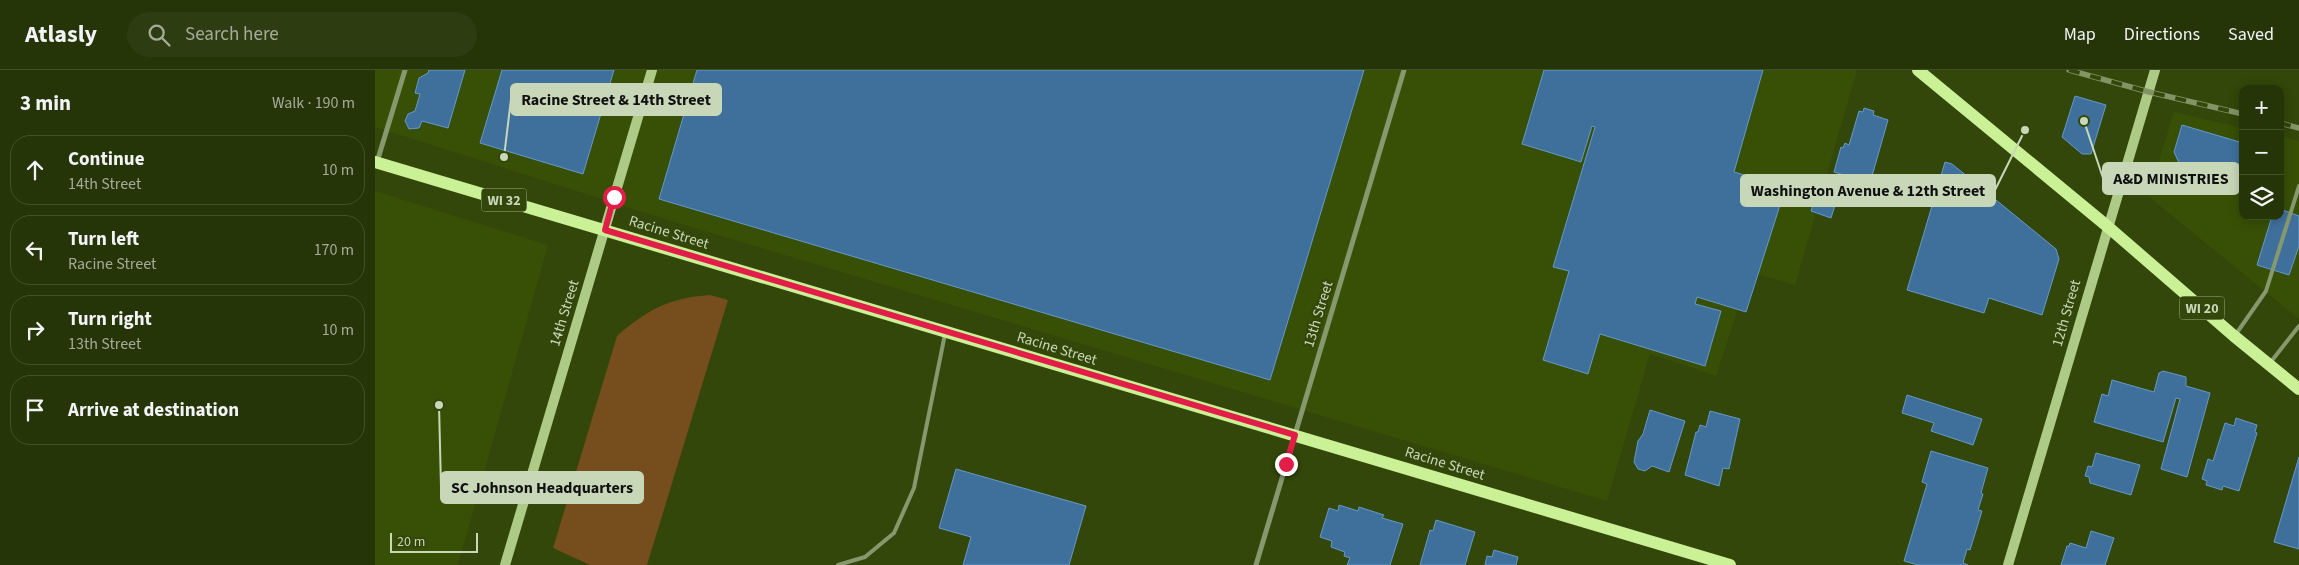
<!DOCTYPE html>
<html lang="en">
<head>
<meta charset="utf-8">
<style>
  :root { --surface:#263507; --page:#2e3d11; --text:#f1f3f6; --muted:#a4ab9b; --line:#425028 }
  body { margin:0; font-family:"Source Sans 3",sans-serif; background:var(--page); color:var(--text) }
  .controls { position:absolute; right:15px; top:15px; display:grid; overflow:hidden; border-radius:10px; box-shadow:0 2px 12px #0003 }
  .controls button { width:45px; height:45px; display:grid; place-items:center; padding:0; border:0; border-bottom:1px solid var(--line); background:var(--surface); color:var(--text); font:25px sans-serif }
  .scale { position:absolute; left:15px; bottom:12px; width:88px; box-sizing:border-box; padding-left:5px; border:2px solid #c9d7b9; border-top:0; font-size:14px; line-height:18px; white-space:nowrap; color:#c9d7b9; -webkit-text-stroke:4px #324709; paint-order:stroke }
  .stop { position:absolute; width:15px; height:15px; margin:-11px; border:4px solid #e11d48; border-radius:50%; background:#fff }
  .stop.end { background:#e11d48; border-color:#fff; box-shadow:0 1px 5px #0008 }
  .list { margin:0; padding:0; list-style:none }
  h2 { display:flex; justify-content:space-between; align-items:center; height:65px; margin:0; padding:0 20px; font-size:21px }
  h2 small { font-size:16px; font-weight:400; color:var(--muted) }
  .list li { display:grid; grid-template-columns:32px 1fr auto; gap:15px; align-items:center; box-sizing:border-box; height:70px; margin:0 10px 10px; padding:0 10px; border:1px solid var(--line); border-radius:20px }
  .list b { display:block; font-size:19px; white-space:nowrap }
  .list p { margin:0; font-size:16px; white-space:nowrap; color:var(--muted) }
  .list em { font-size:16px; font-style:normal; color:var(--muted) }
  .icon { flex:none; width:28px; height:28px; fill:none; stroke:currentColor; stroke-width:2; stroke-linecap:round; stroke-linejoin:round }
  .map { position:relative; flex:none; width:1924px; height:495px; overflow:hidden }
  header { display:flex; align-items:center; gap:30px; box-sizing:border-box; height:70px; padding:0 25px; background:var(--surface); border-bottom:1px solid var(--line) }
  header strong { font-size:24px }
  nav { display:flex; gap:28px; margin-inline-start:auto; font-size:18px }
  .search { width:350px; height:45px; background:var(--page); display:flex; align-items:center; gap:12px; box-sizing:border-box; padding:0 18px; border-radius:28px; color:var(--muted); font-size:19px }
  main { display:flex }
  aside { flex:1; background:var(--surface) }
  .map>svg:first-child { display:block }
</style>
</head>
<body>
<header>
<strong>Atlasly</strong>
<div class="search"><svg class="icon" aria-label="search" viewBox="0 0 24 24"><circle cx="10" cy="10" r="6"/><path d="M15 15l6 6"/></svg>Search here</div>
<nav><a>Map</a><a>Directions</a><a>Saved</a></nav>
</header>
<main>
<aside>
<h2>3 min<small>Walk · 190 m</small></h2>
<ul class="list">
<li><svg class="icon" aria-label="ahead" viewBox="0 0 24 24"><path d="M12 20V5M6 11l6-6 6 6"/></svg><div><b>Continue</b><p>14th Street</p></div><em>10 m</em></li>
<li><svg class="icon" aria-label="left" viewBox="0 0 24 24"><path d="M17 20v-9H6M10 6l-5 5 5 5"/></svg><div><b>Turn left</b><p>Racine Street</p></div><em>170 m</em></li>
<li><svg class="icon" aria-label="right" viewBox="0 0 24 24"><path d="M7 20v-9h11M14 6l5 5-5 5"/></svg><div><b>Turn right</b><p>13th Street</p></div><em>10 m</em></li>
<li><svg class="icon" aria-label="arrive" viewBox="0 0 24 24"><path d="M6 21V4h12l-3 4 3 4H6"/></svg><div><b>Arrive at destination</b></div></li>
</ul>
</aside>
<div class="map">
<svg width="1924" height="495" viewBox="0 0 1924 495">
  <rect width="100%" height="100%" fill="#324709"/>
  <path fill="#375006" d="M 0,0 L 1482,0 L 1420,215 L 1375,202 L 1341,306 L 1275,284 L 1232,431 L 296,151 L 0,57 Z
    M 1799,42 L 1868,58 L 1868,146 L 1905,146 L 1905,66 L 1924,71 L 1924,249 L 1773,126 Z
    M 0,121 L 173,175 L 83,495 L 0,495 Z"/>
  <path fill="#764d1c" d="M 335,225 L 353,230 L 272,495 L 215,495 L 178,478 L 242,266 C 273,239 294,228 335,225 Z"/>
  <path fill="#3f709c" stroke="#6699c7" d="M 54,0 L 90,0 L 73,58 L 47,51 L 44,58 L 34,59 L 30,51 L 33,44 L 40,41 L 45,24 L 40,23 L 44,8 L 53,3 Z
    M 127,0 L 239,0 L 208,104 L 105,73 Z
    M 322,0 L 989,0 L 895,310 L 284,129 Z
    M 1169,0 L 1388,0 L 1359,102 L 1392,112 L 1389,127 L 1406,132 L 1371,242 L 1322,227 L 1320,234 L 1346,241 L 1330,296 L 1225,264 L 1213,304 L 1168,290 L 1194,201 L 1178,197 L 1220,57 L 1217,56 L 1206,92 L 1147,74 Z
    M 1700,26 L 1731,35 L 1716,84 L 1707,84 L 1687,67 Z
    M 1489,38 L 1499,41 L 1498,45 L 1513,50 L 1495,113 L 1459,102 L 1466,77 L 1468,78 L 1470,73 L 1474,75 L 1484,41 L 1488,42 Z
    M 1807,55 L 1868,73 L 1868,116 L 1810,99 L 1805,95 L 1799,82 Z
    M 1570,92 L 1577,94 L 1681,179 L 1684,189 L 1667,245 L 1614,228 L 1609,243 L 1532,220 Z
    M 1445,113 L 1465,119 L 1456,148 L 1436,141 Z
    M 1905,139 L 1924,146 L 1924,176 L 1914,205 L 1882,195 L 1897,146 L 1905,146 Z
    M 1788,301 L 1811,307 L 1811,316 L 1835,323 L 1812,407 L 1786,399 L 1805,329 L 1801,328 L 1788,372 L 1719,352 L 1727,324 L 1733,326 L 1737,310 L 1779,322 L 1784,303 Z
    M 1532,325 L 1607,349 L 1598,375 L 1556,361 L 1559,353 L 1527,343 Z
    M 1275,340 L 1310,351 L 1294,402 L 1277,396 L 1270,401 L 1263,399 L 1259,392 L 1263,371 L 1268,364 Z
    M 1335,341 L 1365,349 L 1354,399 L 1348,398 L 1344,416 L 1310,405 L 1321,362 L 1323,362 L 1325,355 L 1331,357 Z
    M 1861,348 L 1882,355 L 1880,362 L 1882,363 L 1864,421 L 1848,416 L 1847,420 L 1831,415 L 1832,411 L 1827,409 L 1833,389 L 1838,391 L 1850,353 L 1859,356 Z
    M 1556,381 L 1613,398 L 1606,423 L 1608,424 L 1603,440 L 1607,441 L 1595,480 L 1592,479 L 1588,493 L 1593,495 L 1543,495 L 1529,491 L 1552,414 L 1547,412 Z
    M 1721,383 L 1765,395 L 1756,425 L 1715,413 L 1714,407 L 1710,406 L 1713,396 L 1717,397 Z
    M 1924,387 L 1924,479 L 1899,472 Z
    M 581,399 L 711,436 L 694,495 L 588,495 L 596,467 L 564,458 Z
    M 964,435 L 983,441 L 984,437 L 1009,445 L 1007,448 L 1028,454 L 1015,495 L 972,495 L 975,488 L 969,486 L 970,482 L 956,477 L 957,471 L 945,467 L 954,438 L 963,441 Z
    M 1061,450 L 1100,462 L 1090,495 L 1045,495 L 1055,460 L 1058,461 Z
    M 1716,461 L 1739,468 L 1730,495 L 1686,495 L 1692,476 L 1694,476 L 1695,473 L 1711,478 Z
    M 1119,480 L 1143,487 L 1141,495 L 1110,495 L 1112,486 L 1117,487 Z"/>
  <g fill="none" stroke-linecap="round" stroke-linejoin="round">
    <path stroke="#86986e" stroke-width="4" d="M 1861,264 L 1891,221 L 1924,116
      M 1895,293 L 1924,256
      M 463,495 L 490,487 L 519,463 L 539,418 L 570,264"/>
    <path stroke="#86986e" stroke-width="5" d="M 2,92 L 30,0
      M 881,495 L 1029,0"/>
    <path stroke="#adcb86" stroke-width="10" d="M 130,495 L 277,0
      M 1633,495 L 1780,0"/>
    <path stroke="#cbf197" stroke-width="12" d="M 1543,0 L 1732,156 L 1859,266 L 1924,319
      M 0,92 L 1355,495"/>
    <defs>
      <path id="rail" d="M 1694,0 L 1774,22 L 1868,44
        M 1905,53 L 1924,58"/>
    </defs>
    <use href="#rail" stroke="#829366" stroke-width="5.5"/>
    <use href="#rail" stroke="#324709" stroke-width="4" stroke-dasharray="11" stroke-linecap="butt"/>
  </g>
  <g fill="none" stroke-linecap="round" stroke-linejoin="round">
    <path stroke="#e11d48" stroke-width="6" d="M 239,127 L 230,160 L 920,365 L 911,394"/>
  </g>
  <g text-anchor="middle" stroke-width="4.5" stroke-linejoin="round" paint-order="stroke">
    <g fill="#324709" stroke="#9cac84" stroke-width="1">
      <rect x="106.5" y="118.5" width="45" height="23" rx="4"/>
      <rect x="1804.5" y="226.5" width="45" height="23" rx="4"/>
    </g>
    <g font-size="14" font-weight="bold" fill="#c9d7b9">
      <text x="129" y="135">WI 32</text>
      <text x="1827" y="243">WI 20</text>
    </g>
    <g font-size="15" fill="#c9d7b9" stroke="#324709">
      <text transform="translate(294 162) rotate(17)" y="5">Racine Street</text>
      <text transform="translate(189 243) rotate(-73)" y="5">14th Street</text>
      <text transform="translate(1691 243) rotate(-74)" y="5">12th Street</text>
      <text transform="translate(943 244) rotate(-73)" y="5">13th Street</text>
      <text transform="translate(682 278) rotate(17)" y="5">Racine Street</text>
      <text transform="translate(1070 393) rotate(17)" y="5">Racine Street</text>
    </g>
  </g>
  <path fill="none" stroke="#c9d7b9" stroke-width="2" d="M129 87L136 29M1709 51L1728 108M1650 60L1620 120M64 335L66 417"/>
  <g fill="#c9d7b9" stroke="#324709" stroke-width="2">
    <circle cx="129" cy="87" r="5"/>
    <circle cx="1709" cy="51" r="5"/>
    <circle cx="1650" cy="60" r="5"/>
    <circle cx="64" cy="335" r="5"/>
  </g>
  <g fill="#c9d7b9" stroke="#c9d7b9" stroke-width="2">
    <rect x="136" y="14" width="210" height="31" rx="5"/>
    <rect x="1728" y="93" width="136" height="31" rx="5"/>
    <rect x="1366" y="105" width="254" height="31" rx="5"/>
    <rect x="66" y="402" width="202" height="31" rx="5"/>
  </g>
  <g font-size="16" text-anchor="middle" font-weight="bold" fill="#111">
    <text x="241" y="35">Racine Street &amp; 14th Street</text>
    <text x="1796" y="114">A&amp;D MINISTRIES</text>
    <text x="1493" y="126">Washington Avenue &amp; 12th Street</text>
    <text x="167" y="423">SC Johnson Headquarters</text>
  </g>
</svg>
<div class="controls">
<button>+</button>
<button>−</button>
<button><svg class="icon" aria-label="layers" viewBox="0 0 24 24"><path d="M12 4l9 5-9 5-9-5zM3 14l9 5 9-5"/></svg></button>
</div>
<div class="scale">20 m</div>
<div class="stop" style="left:239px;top:127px"></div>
<div class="stop end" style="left:911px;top:394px"></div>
</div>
</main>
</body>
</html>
